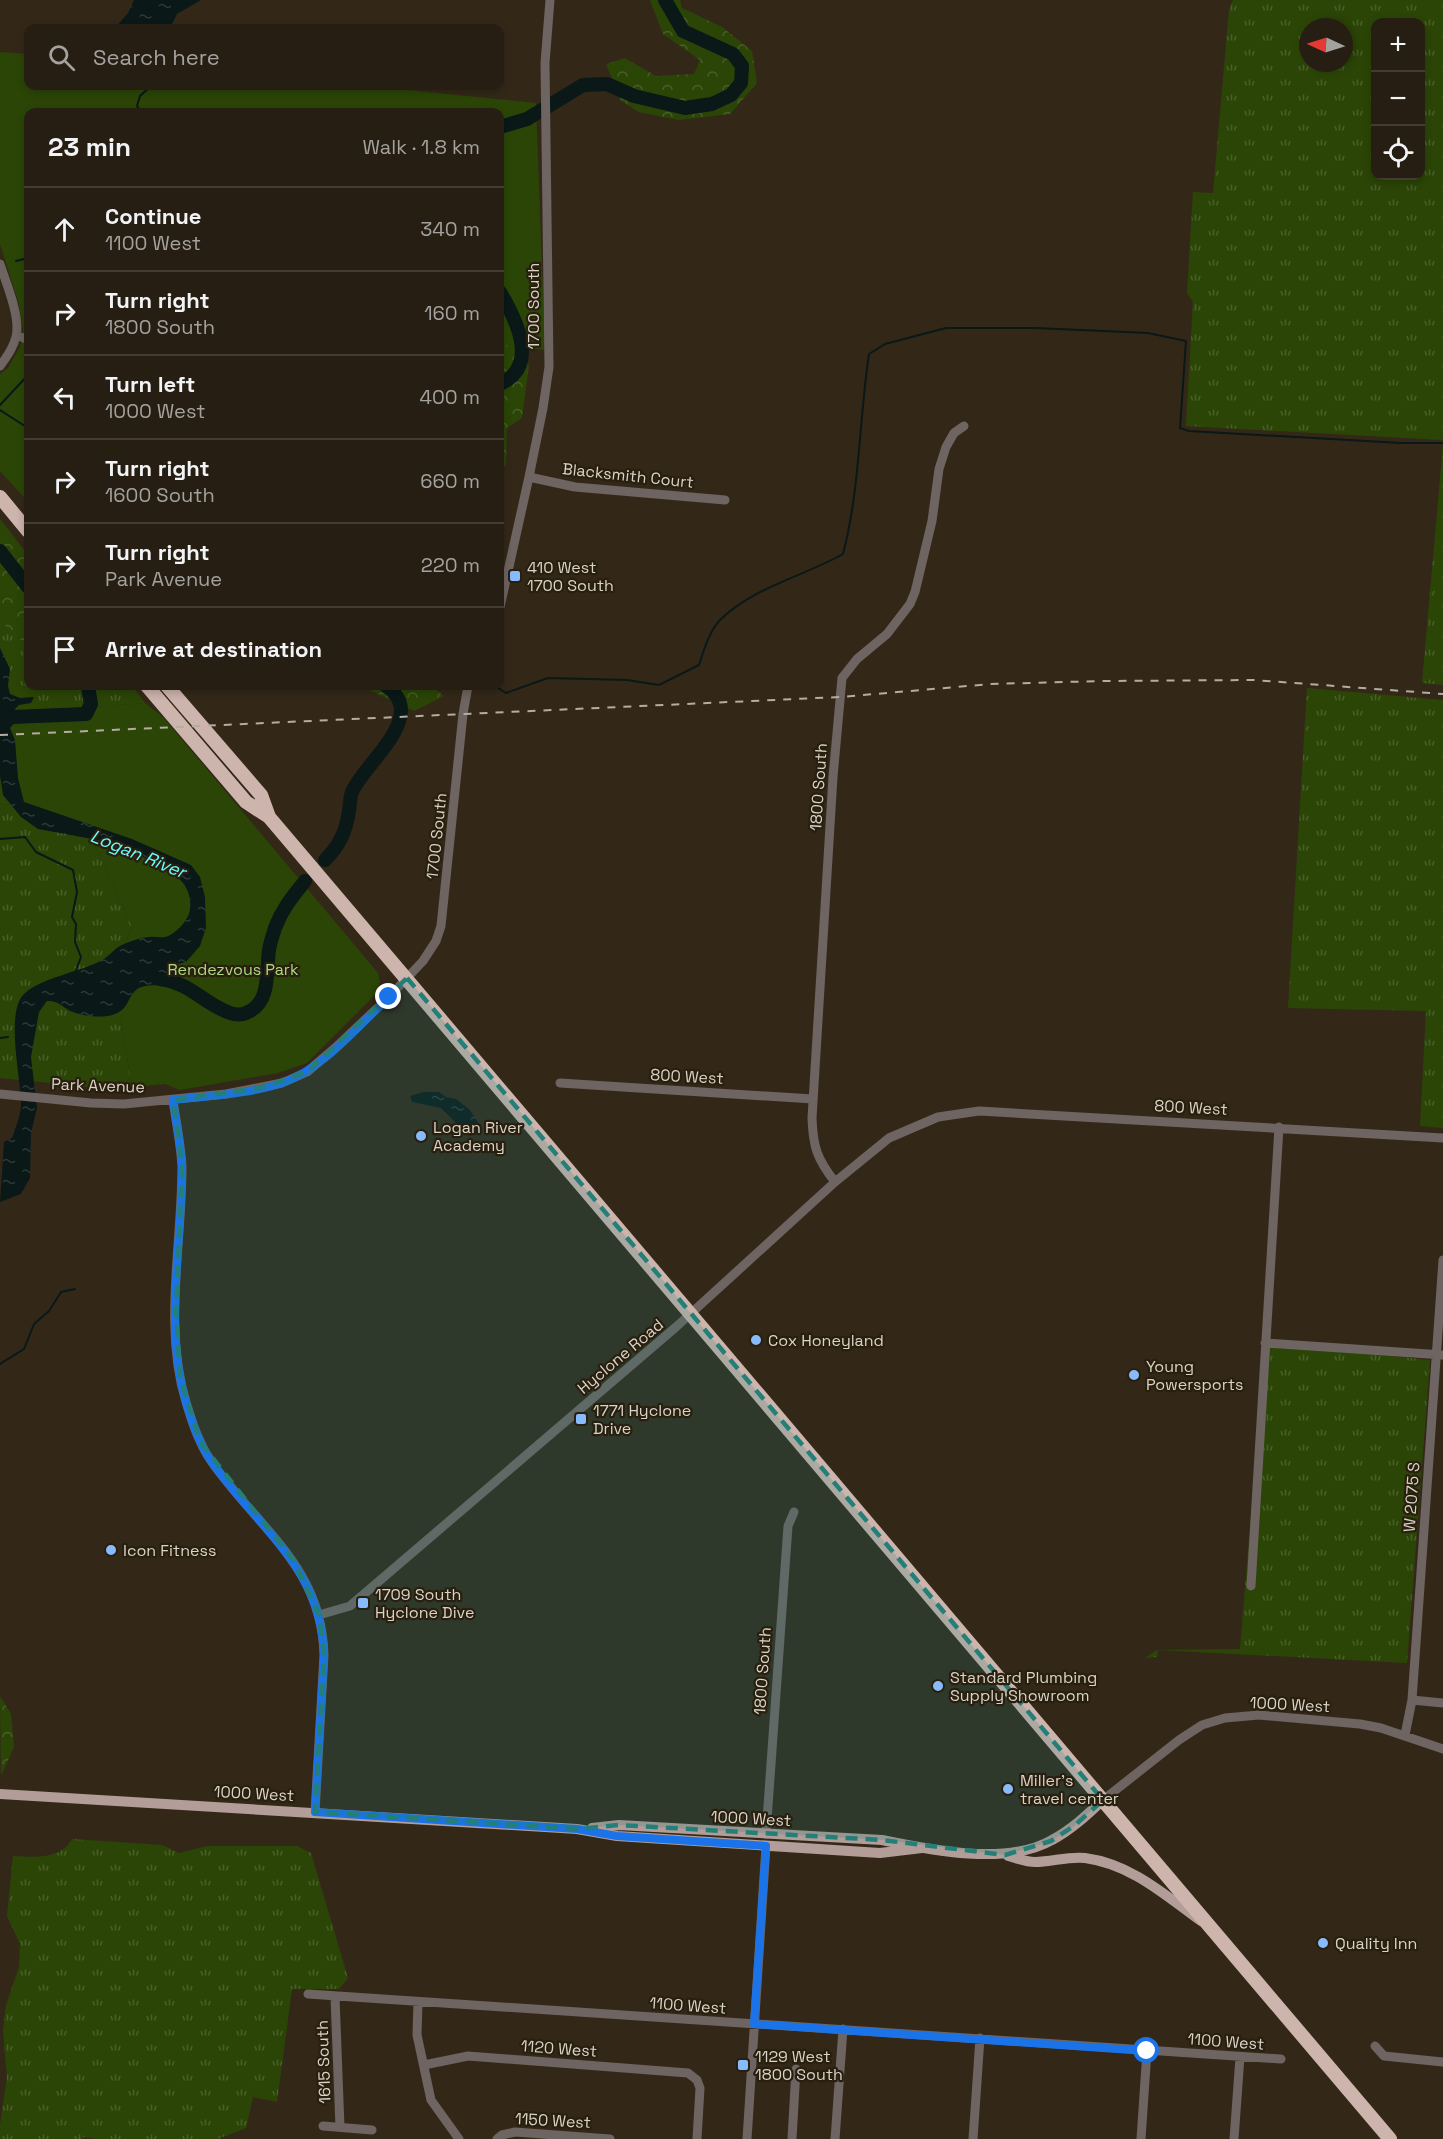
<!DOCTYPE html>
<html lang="en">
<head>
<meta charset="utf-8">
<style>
  :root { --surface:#261e12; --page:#322b20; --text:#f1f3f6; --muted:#a4a29f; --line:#423c32 }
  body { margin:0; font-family:"Space Grotesk",sans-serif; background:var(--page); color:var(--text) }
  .controls { position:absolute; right:18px; top:18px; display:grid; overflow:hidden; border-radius:12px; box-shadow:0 3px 9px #0003 }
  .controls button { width:54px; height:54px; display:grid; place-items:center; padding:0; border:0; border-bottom:2px solid var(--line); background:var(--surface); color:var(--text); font:30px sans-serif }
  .compass { position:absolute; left:1299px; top:18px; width:54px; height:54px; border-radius:50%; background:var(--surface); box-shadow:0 3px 9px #0003; rotate:274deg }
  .stop { position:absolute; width:18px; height:18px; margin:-14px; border:4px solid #1a73e8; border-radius:50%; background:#fff }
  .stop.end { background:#1a73e8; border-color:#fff; box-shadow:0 2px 6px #0008 }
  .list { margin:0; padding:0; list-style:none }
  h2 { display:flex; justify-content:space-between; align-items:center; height:78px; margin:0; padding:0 24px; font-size:26px }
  h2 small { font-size:20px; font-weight:400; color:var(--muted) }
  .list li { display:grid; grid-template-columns:39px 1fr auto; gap:18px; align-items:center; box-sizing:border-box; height:84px; padding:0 24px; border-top:2px solid var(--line) }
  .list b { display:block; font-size:22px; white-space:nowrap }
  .list p { margin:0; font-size:20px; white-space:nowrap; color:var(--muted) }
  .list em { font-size:20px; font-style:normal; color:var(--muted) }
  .icon { flex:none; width:33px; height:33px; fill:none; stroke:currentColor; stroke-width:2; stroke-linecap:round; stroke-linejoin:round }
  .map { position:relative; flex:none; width:1443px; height:2139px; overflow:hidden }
  .search { position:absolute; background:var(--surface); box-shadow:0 3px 9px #0003; left:24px; top:24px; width:480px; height:66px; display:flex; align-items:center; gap:15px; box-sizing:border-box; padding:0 21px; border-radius:12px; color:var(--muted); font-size:22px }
  .panel { position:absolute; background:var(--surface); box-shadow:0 3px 9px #0003; left:24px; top:108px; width:480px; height:582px; border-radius:12px }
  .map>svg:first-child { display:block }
</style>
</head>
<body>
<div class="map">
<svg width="1443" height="2139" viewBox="0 0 1443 2139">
  <defs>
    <pattern id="grass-tufts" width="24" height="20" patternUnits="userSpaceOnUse" patternTransform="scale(1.5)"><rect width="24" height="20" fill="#2b4506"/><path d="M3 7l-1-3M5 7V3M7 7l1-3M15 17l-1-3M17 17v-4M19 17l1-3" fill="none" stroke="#495f29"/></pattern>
    <pattern id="forest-crowns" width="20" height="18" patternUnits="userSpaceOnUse" patternTransform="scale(1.5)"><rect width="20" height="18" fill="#2b4506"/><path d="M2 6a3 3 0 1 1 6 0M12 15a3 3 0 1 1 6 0" fill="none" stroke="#495f29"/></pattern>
    <pattern id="water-ripples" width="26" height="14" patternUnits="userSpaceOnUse" patternTransform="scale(1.5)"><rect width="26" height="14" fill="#0a1818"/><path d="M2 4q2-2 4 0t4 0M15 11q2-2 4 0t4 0" fill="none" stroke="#2d3938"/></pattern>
  </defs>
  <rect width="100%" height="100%" fill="#332818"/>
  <path fill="url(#grass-tufts)" fill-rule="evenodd" d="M 1233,0 L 1443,0 L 1443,440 L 1186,426 L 1193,302 L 1187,293 L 1193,192 L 1213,193 L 1229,10 ZM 1420,22 L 1420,176 L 1376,176 L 1376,22 ZM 1308,27 L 1344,27 L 1344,63 L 1308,63 Z
    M 1443,444 L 1443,685 L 1422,683 Z
    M 0,519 L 28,555 L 28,686 L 132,686 L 145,703 L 0,715 Z
    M 1307,688 L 1443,700 L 1443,1128 L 1420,1126 L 1426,1011 L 1288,1008 Z
    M 0,804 L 24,805 L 54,816 L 92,839 L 132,927 L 113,971 L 132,1087 L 101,1088 L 0,1078 Z
    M 1265,1343 L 1430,1360 L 1407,1663 L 1158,1650 L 1157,1657 L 1145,1658 L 1157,1650 L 1240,1649 Z
    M 72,1839 L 162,1845 L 179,1853 L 207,1846 L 297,1846 L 311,1853 L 348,1978 L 339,1989 L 292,1989 L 277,2102 L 253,2097 L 246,2128 L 218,2139 L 96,2139 L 83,2137 L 82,2139 L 0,2139 L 0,2125 L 7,2077 L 3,2031 L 6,2005 L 19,1967 L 20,1944 L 7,1916 L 13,1856 C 34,1857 61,1860 72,1839 Z"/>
  <path fill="url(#forest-crowns)" d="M 650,0 L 680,0 L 682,8 L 722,27 L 752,51 L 757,83 L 730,114 L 679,120 L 639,112 L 621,101 L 606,64 L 625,58 L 656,76 L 694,74 L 700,60 L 663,34 Z
    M 500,314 L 529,365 L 522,418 L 507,428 L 506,465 L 500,470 Z
    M 0,528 L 28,553 L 28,644 L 13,635 L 0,619 Z
    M 367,686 L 431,686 L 444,696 L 414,711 L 367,689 Z
    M 0,1696 L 11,1714 L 14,1747 L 1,1776 Z"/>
  <path fill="#2b4506" d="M 0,52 L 28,54 L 28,86 L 368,86 L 536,103 L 545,350 L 500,344 L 500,112 L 28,112 L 28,502 L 0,471 L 0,374 L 8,368 L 20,347 L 23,329 L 19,304 L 0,244 Z
    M 145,703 L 163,717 L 378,973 L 380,982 L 376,994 L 307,1063 L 278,1073 L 180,1090 L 165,1084 L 132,1087 L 113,971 L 132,927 L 92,839 L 54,816 L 24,805 L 0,804 L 0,715 Z"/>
  <path fill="url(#water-ripples)" d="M 134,0 L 201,0 L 177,14 L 170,28 L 115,28 L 128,13 Z
    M 0,648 L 10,669 L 8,686 L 10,694 L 20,698 L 34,697 L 31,703 L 19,705 L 15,709 L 16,721 L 10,728 L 15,740 L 18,778 L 24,802 L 132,839 L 191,865 L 200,877 L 205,897 L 206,928 L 200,946 L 186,962 L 174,965 L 173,972 L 178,979 L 173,986 C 162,986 145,983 136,990 C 127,998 129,1009 115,1014 C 104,1019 83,1016 73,1012 C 62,1008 61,1001 47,1001 L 39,1012 L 31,1057 L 37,1108 L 31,1133 L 30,1178 L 21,1194 L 0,1202 L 4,1142 L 12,1138 C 15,1129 20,1117 21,1107 C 22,1081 5,1016 23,995 C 39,978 81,972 102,960 C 110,956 115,947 124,944 C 131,941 142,937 150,937 C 156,936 162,939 168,936 C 177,932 189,920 190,909 C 195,870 142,858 113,845 L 108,846 L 103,841 L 38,829 L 21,817 L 3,795 L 0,776 Z
    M 424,1092 L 439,1092 L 446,1097 L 456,1099 L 470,1110 L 479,1124 L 477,1134 L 469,1136 L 441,1108 L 412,1102 L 410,1096 Z"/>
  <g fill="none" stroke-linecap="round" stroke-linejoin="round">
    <path stroke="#0a1818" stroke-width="2" d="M 141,112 L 137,106 L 140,96 L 151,86
      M 16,261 L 28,258
      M 0,405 L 28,375
      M 0,410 L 28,428
      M 495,686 L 506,693 L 548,678 L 627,680 L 659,685 L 699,665 C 704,650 709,631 721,619 C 754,587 804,576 843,554 C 860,489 859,420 869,354 L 885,344 L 946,328 L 1036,328 L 1148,333 L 1186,341 L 1180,428 L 1189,431 L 1401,443 L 1443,443
      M 0,839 L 25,837 L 36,852 L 73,870 L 77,892 L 72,917 L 76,924 L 75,942 L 81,957 L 75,973
      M 0,1038 L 8,1037
      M 0,1364 L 24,1349 L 34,1324 L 49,1311 L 61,1292 L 75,1289"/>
    <path stroke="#0a1818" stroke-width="14" d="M 500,127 L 527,119 L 583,85 L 607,84 L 634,96 L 685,108 L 712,104 L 731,95 L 741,83 L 742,66 L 733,54 L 683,31 L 665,0
      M 500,292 C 516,319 540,366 500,384
      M 0,551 L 28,587
      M 2,723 L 12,717 L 86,714 L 91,704 L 88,687 L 90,686
      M 325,860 C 340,845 346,831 349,811 C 350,805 350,797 352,792 C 364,763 430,716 386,686
      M 160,979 C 191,983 204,1004 230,1013 C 236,1015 243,1015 248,1012 C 271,1002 266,971 269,950 C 270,943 273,935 275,928 C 282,909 293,896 305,881"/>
    <path stroke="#6e6461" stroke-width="9" d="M 0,264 C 6,283 21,317 16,337 C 13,348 7,357 0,366
      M 17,335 L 28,340
      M 529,477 L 575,487 L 725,500
      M 500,607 L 529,477 L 543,408 L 549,367 L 545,63 L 550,0
      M 560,1083 L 813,1099
      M 0,1094 L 91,1103 L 124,1104 L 226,1094 L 282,1083 L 307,1072 L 335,1048 L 389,997 L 423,961 L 436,941 L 441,926 L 463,714 L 468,686
      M 173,1100 C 176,1122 181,1145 182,1167 C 182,1245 163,1327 186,1402 C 190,1415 194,1429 200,1441 C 208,1460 223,1477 236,1493 C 280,1545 322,1582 324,1655 L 315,1812
      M 835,1182 C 817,1159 813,1147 812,1118 L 833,777 L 842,678 L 857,659 L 887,634 L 910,604 L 915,592 L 932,521 L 939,469 L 946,447 L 954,433 L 964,426
      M 1265,1343 L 1443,1355
      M 1251,1586 L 1279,1127
      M 319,1615 L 350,1606 L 676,1327 L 835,1182 L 889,1138 L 938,1117 L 979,1111 L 1443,1138
      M 1412,1700 L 1443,1703
      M 1405,1735 L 1412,1700 L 1443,1260
      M 1103,1800 L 1179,1740 L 1202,1725 L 1225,1718 L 1259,1715 L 1360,1724 L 1381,1728 L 1443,1749
      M 766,1834 L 788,1526 L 794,1512
      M 308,1994 L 1281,2059
      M 335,1997 L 340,2127
      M 418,2002 L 417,2035 L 431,2100 L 459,2139
      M 1375,2046 L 1384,2056 L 1443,2062
      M 424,2065 L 468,2056 L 688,2073 L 697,2080 L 700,2088 L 697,2139
      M 323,2126 L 372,2130
      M 497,2139 L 502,2135 L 515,2132 L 610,2139
      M 747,2139 L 766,1846
      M 792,2139 L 796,2069
      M 835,2139 L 843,2029
      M 973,2139 L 980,2038
      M 1141,2139 L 1147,2051
      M 1234,2139 L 1240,2057"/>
    <path stroke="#b29d98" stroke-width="10" d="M 0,1794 L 577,1829 L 617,1836 L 880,1853 L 922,1848
      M 592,1828 L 619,1825 L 882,1840 C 930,1850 1007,1866 1052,1840 C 1071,1830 1087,1815 1103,1800
      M 1008,1856 C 1016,1858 1026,1862 1035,1862 C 1052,1862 1068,1856 1085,1858 C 1131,1864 1165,1895 1201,1921"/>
    <path stroke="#cdb4ad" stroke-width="14" d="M 0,497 L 28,531
      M 147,686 L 246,802 L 269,817 L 1390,2139
      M 167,686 L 261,795 L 269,817"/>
    <path stroke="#b4ada1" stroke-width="2" stroke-dasharray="8 8" stroke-linecap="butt" d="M 0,735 L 840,697 L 991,684 L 1102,681 L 1254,680 L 1443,694"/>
  </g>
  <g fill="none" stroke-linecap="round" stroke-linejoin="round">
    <path stroke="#1a73e8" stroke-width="8" d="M 389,997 C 359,1025 322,1070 282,1083 C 251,1094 207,1096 173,1100 C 176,1122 181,1145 182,1167 C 182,1244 164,1328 186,1402 C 190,1415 194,1429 200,1441 C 208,1460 223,1477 236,1493 C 280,1546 322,1582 324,1656 L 315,1812 L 577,1829 L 617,1836 L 766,1846 L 754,2024 L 1147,2051"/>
  </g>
  <path fill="#237f77" fill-opacity="0.2" stroke="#237f77" stroke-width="4.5" stroke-dasharray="12 8" stroke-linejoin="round" d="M 407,978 L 1103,1800 L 1074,1826 L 1051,1841 L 1005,1855 L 882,1840 L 619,1825 L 577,1829 L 315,1812 L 324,1655 L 319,1615 L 294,1561 L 200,1442 L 180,1377 L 176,1311 L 182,1165 L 173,1100 L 259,1088 L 307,1072 Z"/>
  <g fill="#88bbfc" stroke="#291f0f" stroke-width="2">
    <rect x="509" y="570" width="12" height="12" rx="3"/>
    <circle cx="421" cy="1136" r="6"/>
    <circle cx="756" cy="1340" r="6"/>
    <circle cx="1134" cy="1375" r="6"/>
    <rect x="575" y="1413" width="12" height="12" rx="3"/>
    <circle cx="111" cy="1550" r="6"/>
    <rect x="357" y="1597" width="12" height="12" rx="3"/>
    <circle cx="938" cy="1686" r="6"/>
    <circle cx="1008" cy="1789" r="6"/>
    <circle cx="1323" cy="1943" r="6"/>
    <rect x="737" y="2059" width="12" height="12" rx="3"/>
  </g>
  <g text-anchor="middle" stroke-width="4.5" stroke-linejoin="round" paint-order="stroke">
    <g font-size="16" fill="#d9d3c8" stroke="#291f0f">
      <text transform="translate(533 306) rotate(-90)" y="6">1700 South</text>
      <text transform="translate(628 475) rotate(6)" y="6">Blacksmith Court</text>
      <text transform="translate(818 787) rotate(-86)" y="6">1800 South</text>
      <text transform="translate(436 836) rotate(-84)" y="6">1700 South</text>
      <text transform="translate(687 1076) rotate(3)" y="6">800 West</text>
      <text transform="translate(98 1085) rotate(2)" y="6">Park Avenue</text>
      <text transform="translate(1191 1107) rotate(3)" y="6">800 West</text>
      <text transform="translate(620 1356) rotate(-40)" y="6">Hyclone Road</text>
      <text transform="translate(1411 1497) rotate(-86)" y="6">W 2075 S</text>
      <text transform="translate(762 1671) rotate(-86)" y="6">1800 South</text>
      <text transform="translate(1290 1704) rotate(3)" y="6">1000 West</text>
      <text transform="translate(254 1793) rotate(3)" y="6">1000 West</text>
      <text transform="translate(751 1818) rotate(3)" y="6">1000 West</text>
      <text transform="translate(688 2005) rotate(4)" y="6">1100 West</text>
      <text transform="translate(1226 2041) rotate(4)" y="6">1100 West</text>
      <text transform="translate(559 2048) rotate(4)" y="6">1120 West</text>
      <text transform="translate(323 2062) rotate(-92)" y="6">1615 South</text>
      <text transform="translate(553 2120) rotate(3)" y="6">1150 West</text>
    </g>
    <g font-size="16" fill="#d9d3c8" stroke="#291f0f" text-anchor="start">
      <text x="527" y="573">410 West<tspan x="527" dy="18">1700 South</tspan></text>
      <text x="433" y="1133">Logan River<tspan x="433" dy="18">Academy</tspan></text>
      <text x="768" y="1346">Cox Honeyland</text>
      <text x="1146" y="1372">Young<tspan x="1146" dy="18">Powersports</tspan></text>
      <text x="593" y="1416">1771 Hyclone<tspan x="593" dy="18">Drive</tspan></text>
      <text x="123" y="1556">Icon Fitness</text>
      <text x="375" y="1600">1709 South<tspan x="375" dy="18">Hyclone Dive</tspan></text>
      <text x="950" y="1683">Standard Plumbing<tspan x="950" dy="18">Supply Showroom</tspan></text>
      <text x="1020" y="1786">Miller's<tspan x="1020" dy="18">travel center</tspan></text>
      <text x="1335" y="1949">Quality Inn</text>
      <text x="755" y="2062">1129 West<tspan x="755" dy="18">1800 South</tspan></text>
    </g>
    <g font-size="16" fill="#acd980" stroke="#291f0f">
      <text x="233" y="975">Rendezvous Park</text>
    </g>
    <g font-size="18" font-style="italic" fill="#68fcfd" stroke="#291f0f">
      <text transform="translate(138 854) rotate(22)" y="6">Logan River</text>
    </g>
  </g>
</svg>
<div class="controls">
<button>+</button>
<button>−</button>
<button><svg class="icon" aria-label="locate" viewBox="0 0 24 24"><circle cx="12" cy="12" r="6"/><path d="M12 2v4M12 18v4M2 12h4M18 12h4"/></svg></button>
</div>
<svg class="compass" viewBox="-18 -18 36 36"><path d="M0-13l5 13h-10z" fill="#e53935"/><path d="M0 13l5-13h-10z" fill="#a4a29f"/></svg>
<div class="stop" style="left:1147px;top:2051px"></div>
<div class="stop end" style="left:389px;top:997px"></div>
<div class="search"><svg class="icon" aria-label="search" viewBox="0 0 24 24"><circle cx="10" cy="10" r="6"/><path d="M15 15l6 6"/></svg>Search here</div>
<section class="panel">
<h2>23 min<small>Walk · 1.8 km</small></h2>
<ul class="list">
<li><svg class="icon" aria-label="ahead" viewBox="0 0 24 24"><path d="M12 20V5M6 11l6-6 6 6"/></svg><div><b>Continue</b><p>1100 West</p></div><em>340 m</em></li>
<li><svg class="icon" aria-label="right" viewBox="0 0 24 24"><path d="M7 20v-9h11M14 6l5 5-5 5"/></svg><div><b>Turn right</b><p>1800 South</p></div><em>160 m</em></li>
<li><svg class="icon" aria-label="left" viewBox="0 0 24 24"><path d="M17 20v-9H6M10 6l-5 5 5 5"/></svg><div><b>Turn left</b><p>1000 West</p></div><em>400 m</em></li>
<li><svg class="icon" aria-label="right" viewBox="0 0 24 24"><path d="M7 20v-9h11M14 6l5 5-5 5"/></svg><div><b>Turn right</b><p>1600 South</p></div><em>660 m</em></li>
<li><svg class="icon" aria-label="right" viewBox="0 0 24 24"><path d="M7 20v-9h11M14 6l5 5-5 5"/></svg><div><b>Turn right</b><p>Park Avenue</p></div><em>220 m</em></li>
<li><svg class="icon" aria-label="arrive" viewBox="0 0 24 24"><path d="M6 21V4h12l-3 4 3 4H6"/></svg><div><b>Arrive at destination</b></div></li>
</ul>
</section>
</div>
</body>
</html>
